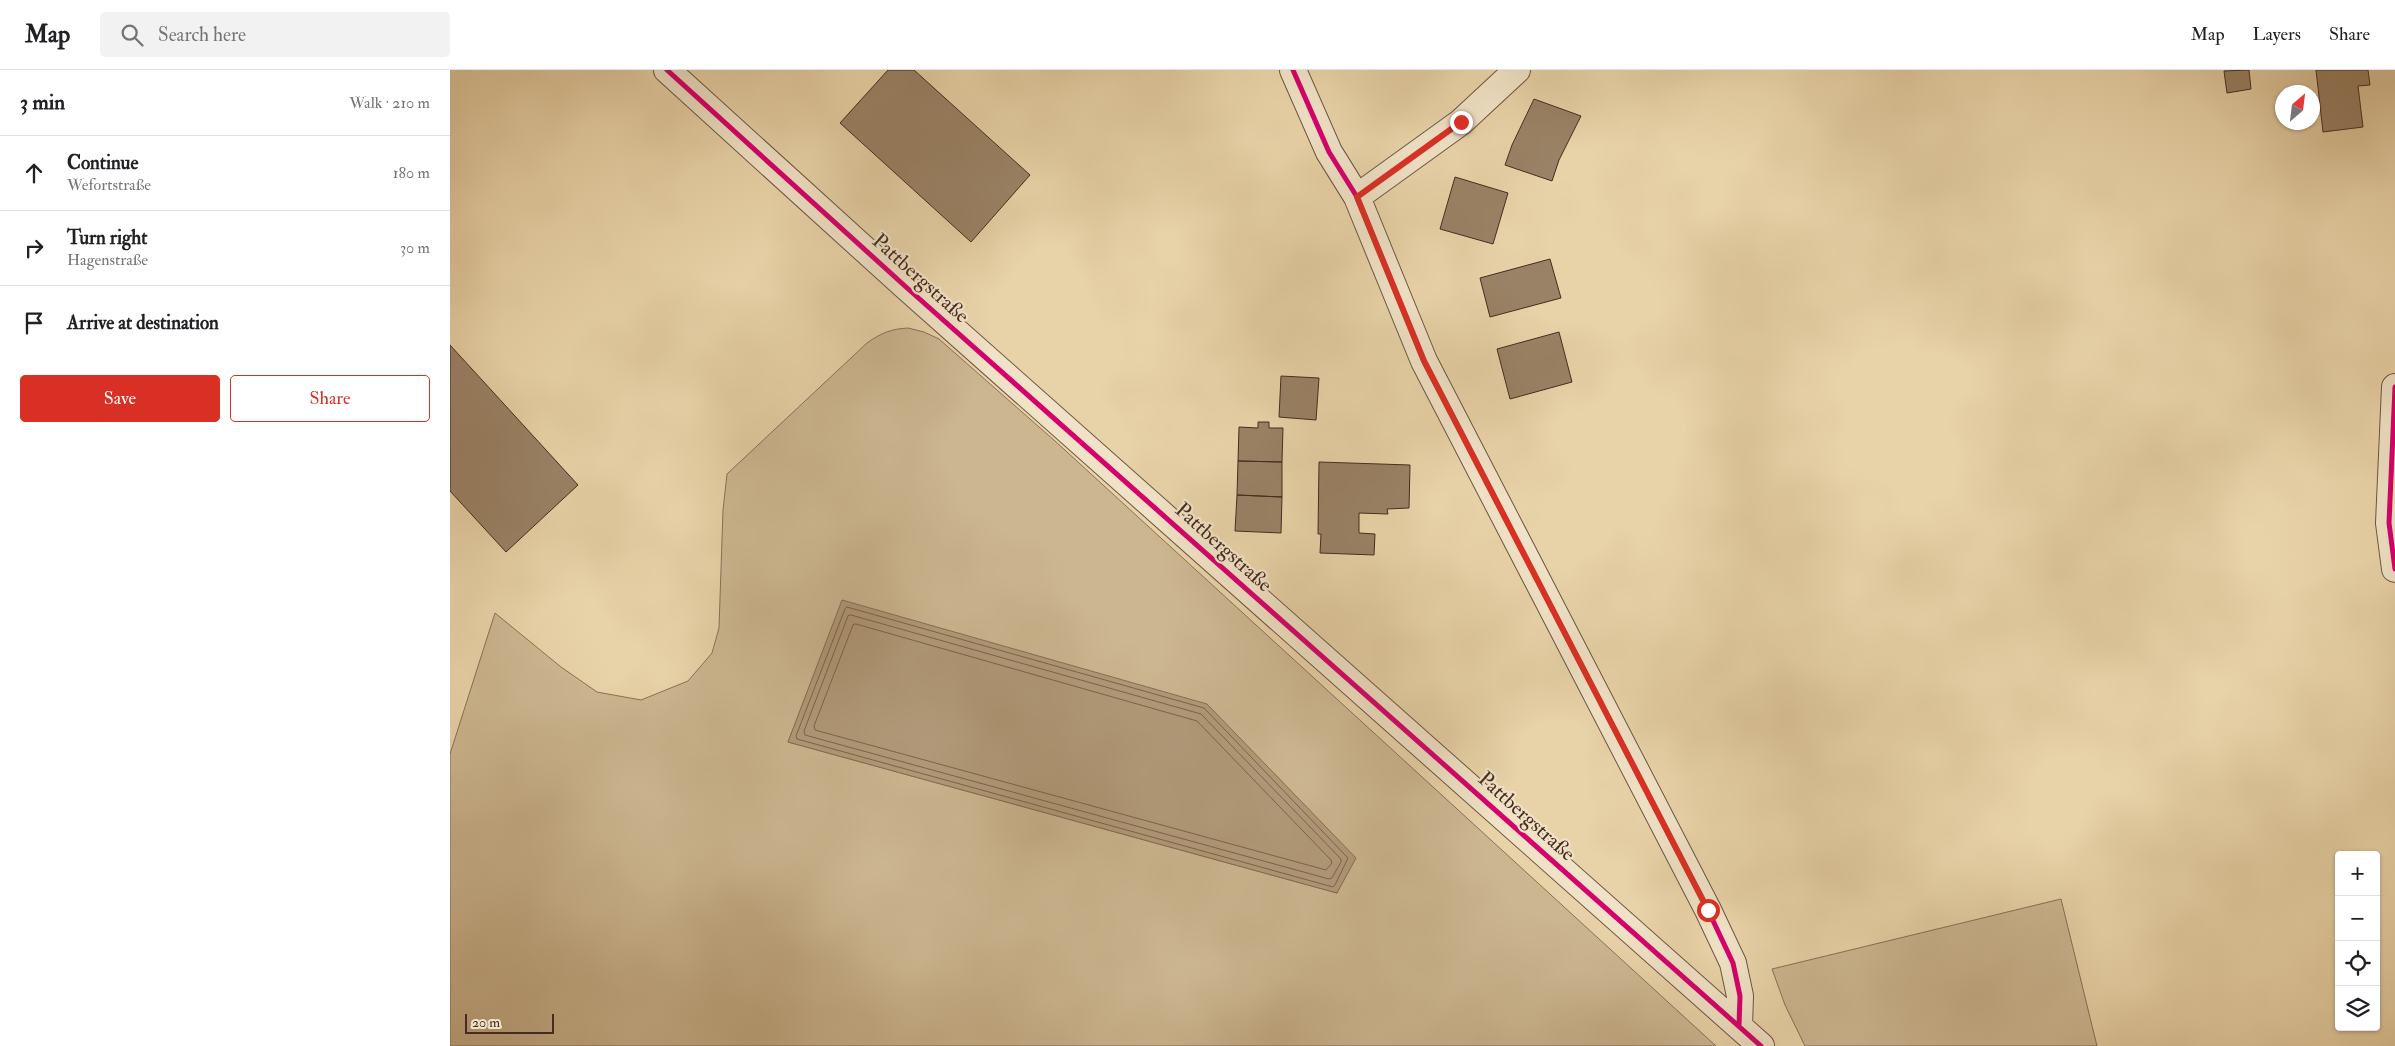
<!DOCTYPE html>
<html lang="en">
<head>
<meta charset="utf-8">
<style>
  :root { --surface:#fff; --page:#f2f2f2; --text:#202124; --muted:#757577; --line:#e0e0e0; --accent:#d93025 }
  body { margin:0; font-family:"IM FELL Double Pica",serif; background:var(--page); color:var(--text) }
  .controls { position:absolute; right:15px; bottom:15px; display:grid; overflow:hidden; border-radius:5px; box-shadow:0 1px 4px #0004 }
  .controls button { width:45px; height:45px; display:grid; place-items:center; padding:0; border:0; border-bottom:1px solid var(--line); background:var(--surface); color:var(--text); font:25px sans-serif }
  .compass { position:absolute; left:1825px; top:15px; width:45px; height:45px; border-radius:50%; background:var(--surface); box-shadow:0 1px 4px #0004; rotate:28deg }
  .scale { position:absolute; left:15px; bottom:12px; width:89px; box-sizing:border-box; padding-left:5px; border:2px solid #462b20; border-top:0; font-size:14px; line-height:18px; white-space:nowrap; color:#462b20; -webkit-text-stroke:4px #f0e2c6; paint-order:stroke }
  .stop { position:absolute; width:15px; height:15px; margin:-11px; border:4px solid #d93025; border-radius:50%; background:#fff }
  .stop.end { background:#d93025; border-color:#fff; box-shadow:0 1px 5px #0008 }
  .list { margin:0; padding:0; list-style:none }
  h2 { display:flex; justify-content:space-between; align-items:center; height:65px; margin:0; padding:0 20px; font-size:21px }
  h2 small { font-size:16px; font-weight:400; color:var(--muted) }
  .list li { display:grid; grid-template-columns:32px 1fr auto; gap:15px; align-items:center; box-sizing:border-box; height:75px; padding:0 20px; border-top:1px solid var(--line) }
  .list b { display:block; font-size:19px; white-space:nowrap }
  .list p { margin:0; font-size:16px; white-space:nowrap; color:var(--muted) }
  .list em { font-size:16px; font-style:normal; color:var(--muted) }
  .actions { display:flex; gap:10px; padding:15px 20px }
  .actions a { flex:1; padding:11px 0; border:1px solid var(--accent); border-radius:5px; text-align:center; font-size:18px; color:var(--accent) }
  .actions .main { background:var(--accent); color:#fff }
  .icon { flex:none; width:28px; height:28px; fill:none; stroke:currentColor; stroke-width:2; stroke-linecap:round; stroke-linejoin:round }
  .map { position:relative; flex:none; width:1945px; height:976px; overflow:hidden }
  header { display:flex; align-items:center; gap:30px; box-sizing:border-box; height:70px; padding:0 25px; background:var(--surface); border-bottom:1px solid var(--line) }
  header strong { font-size:24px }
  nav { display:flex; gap:28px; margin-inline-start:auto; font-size:18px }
  .search { width:350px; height:45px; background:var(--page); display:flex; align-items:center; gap:12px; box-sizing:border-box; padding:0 18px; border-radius:5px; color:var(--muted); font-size:19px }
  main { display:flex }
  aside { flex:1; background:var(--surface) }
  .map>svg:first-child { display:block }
</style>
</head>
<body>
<header>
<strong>Map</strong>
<div class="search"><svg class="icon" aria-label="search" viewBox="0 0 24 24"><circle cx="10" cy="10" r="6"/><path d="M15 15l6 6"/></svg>Search here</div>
<nav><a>Map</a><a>Layers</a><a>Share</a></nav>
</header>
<main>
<aside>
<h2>3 min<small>Walk · 210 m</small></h2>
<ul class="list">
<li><svg class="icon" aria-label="ahead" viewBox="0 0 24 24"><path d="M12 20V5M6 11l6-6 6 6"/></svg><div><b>Continue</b><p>Wefortstraße</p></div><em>180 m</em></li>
<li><svg class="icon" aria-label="right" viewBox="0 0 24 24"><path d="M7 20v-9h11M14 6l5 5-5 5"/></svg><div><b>Turn right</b><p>Hagenstraße</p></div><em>30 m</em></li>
<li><svg class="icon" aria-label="arrive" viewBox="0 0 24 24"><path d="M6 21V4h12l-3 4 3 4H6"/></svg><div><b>Arrive at destination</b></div></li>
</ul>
<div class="actions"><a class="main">Save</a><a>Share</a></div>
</aside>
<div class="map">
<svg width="1945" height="976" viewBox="0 0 1945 976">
  <rect width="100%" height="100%" fill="#e8d2a7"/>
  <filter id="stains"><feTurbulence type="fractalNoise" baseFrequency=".004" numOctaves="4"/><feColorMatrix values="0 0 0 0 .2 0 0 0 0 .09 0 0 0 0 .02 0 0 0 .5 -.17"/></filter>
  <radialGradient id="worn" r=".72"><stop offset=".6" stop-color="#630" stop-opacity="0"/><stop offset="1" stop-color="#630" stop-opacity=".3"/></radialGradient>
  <path fill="#ccb690" stroke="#897058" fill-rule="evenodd" d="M 458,258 L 474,262 L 489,269 L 605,371 L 1266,976 L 0,976 L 0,684 L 45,543 L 111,597 L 147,622 L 191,630 L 238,611 L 262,583 L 269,558 L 273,440 L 277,404 L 417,273 C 431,263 441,259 458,258 ZM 393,530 L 887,823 L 338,672 Z
    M 1611,829 L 1647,976 L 1355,976 L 1335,935 L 1322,899 Z"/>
  <path fill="#b19979" stroke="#866d55" d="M 392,530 L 757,634 L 906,788 L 887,823 L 338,672 Z"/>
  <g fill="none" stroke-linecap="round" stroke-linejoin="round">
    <path stroke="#7c624c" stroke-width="1" d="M 397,537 L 754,638 L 898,788 L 885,815 L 883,817 L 347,669 L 346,666 L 395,539 Z
      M 401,545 L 751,644 L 891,789 L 891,792 L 882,808 L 879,809 L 355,665 L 354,661 L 398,546 Z
      M 406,554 L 747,651 L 881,790 L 882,793 L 876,800 L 365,660 L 364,656 L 403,555 Z"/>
  </g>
  <path fill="#9a8266" stroke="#462b20" d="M 438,0 L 464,0 L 580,105 L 521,172 L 390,53 Z
    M 1799,0 L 1801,19 L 1777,23 L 1774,1 Z
    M 1866,0 L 1918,0 L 1920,15 L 1908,16 L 1913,57 L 1873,62 Z
    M 1084,29 L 1131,46 L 1109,90 L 1102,111 L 1055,95 L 1062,75 Z
    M 1005,107 L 1058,123 L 1043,174 L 990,159 Z
    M 1100,189 L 1111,228 L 1040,247 L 1030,208 Z
    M 1109,262 L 1122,312 L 1060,329 L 1047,279 Z
    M 0,275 L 128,415 L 56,482 L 0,421 Z
    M 831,306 L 869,308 L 866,350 L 829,347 Z
    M 808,352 L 819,352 L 819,358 L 833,358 L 832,392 L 788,391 L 789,357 L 808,358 Z
    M 788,391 L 832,392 L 832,427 L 787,425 Z
    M 869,392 L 960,395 L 959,438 L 937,439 L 938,444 L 909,443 L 909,463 L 925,464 L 924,485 L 870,483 L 871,464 L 868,464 Z
    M 787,425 L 832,427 L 831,463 L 785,461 Z"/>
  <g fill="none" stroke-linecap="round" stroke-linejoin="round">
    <defs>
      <path id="street" d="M 217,0 L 456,217 L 1311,976
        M 843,0 L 879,82 L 907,127 L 974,291 L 1258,840 L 1283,893 L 1290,926 L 1289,956
        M 907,127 L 1011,52 L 1067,0
        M 1945,317 L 1939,453 L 1945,499"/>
    </defs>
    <use href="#street" stroke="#6e5542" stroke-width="28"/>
    <use href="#street" stroke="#f0e2c6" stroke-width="26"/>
    <defs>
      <path id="cycleway" d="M 217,0 L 456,217 L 1311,976
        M 843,0 L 879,82 L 907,127 L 974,291 L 1258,840 L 1283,893 L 1290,926 L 1289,956
        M 1945,317 L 1939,453 L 1945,499"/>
    </defs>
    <use href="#cycleway" stroke="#f0e2c6" stroke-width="8"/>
    <use href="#cycleway" stroke="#d6006c" stroke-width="5"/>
  </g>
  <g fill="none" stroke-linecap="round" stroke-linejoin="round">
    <path stroke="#d93025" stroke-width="6" d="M 1011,52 L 907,127 L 974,291 L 1258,840"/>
  </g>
  <g text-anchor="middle" stroke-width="4.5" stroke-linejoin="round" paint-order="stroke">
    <g font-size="21" fill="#462b20" stroke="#f0e2c6">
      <text transform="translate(471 208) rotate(42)" y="7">Pattbergstraße</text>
      <text transform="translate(774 477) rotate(42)" y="7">Pattbergstraße</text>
      <text transform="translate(1077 746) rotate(42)" y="7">Pattbergstraße</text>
    </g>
  </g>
  <rect width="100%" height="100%" filter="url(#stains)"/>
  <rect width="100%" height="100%" fill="url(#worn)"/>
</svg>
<div class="controls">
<button>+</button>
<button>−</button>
<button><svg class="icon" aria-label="locate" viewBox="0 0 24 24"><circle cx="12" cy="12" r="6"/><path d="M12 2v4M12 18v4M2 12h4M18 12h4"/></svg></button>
<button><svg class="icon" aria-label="layers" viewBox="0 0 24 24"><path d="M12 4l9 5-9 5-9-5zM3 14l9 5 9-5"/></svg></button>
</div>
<svg class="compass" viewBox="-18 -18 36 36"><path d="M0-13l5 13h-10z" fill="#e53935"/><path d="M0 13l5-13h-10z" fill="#757577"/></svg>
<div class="scale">20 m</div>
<div class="stop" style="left:1258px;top:840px"></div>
<div class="stop end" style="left:1011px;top:52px"></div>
</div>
</main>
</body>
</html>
